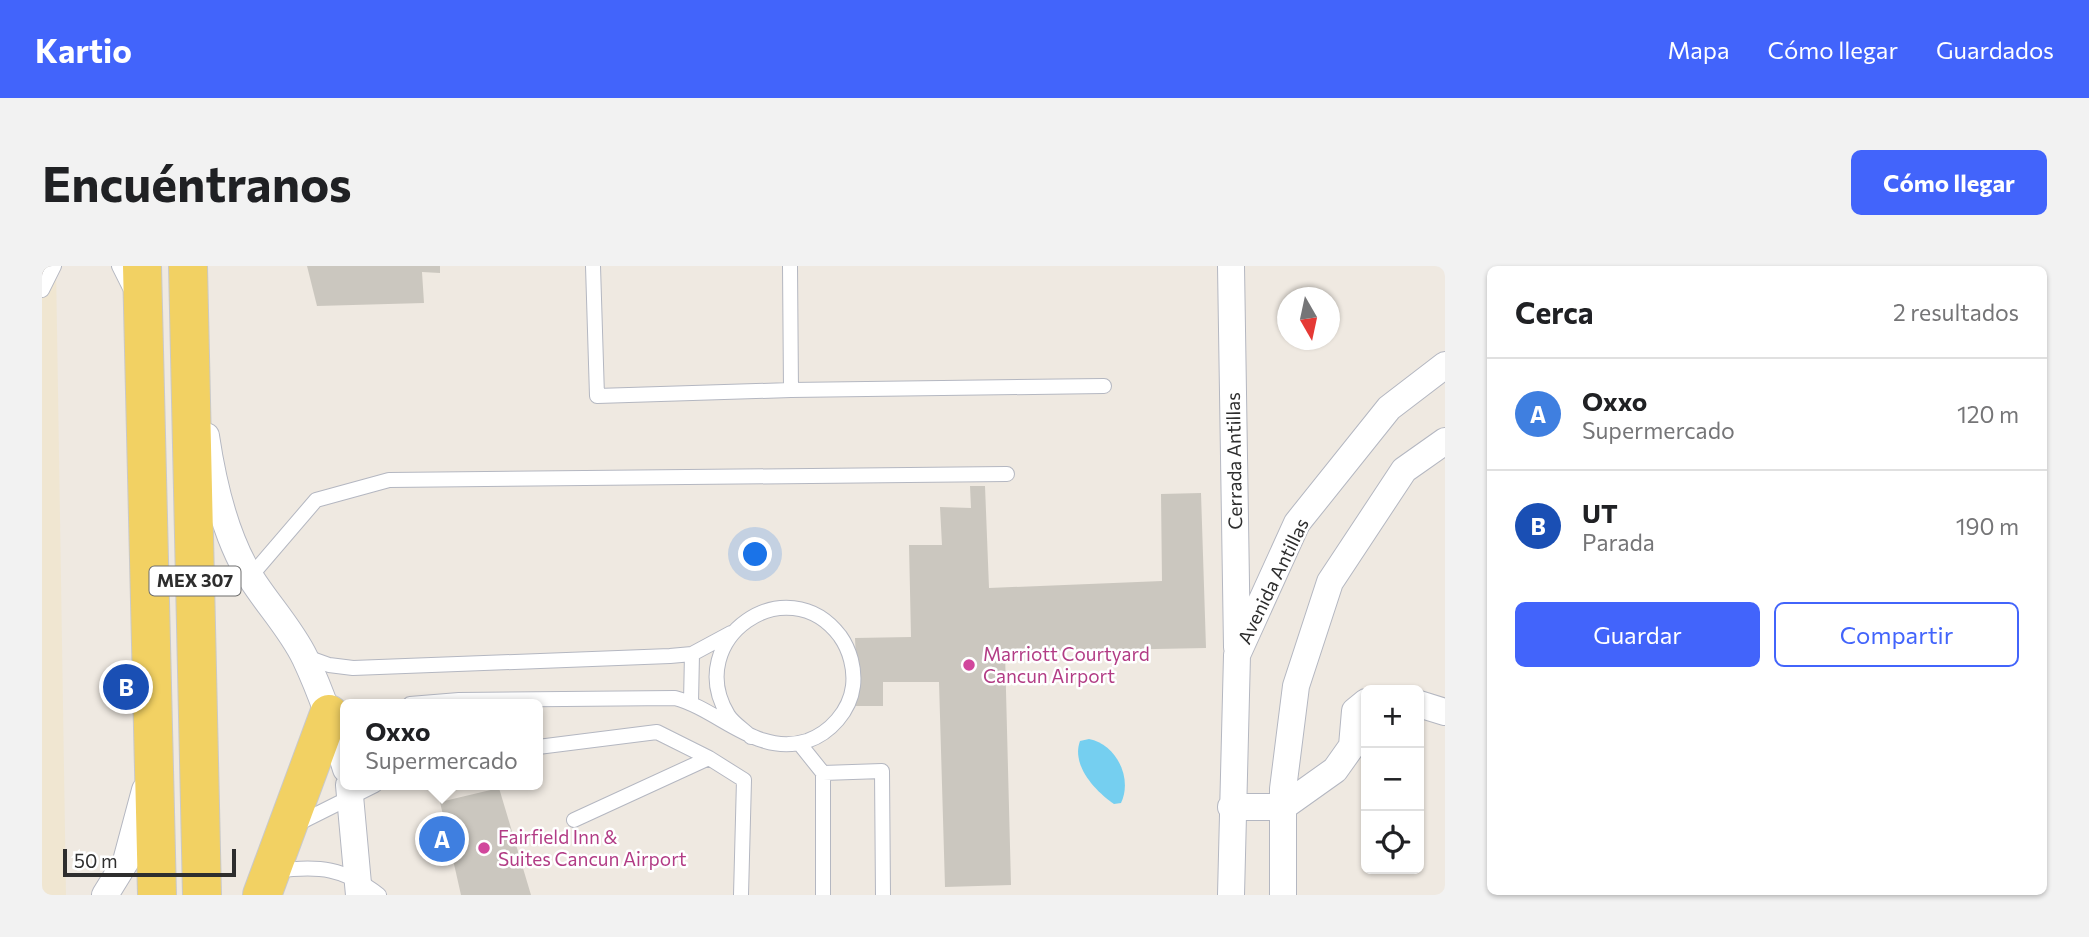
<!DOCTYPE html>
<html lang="es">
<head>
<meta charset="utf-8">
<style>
  :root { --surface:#fff; --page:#f2f2f2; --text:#202124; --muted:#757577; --line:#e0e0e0; --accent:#4264fb }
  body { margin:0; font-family:Commissioner,sans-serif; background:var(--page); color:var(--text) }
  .controls { position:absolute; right:21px; bottom:21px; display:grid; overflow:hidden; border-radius:10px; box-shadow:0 2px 5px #0004 }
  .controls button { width:63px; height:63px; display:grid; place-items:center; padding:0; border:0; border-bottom:2px solid var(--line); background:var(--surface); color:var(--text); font:35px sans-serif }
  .compass { position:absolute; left:1235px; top:21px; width:63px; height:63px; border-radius:50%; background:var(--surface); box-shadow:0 2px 5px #0004; rotate:171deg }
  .scale { position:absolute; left:21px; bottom:18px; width:173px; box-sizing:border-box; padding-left:7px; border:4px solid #2e2e2e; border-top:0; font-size:19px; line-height:24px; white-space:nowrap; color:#2e2e2e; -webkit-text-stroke:5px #fff; paint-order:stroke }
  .you { position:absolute; left:714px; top:289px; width:24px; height:24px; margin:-18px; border:5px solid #fff; border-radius:50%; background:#1a73e8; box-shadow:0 0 0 10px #1a73e833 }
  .badge { display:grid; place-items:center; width:46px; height:46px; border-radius:50%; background:var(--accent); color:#fff; font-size:23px; font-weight:700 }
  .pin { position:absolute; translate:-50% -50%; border:4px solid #fff; box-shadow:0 2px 7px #0006 }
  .popup { position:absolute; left:298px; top:433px; width:203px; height:91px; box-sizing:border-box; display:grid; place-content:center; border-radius:10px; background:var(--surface); filter:drop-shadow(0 2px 5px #0005); font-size:23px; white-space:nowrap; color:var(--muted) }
  .popup b { font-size:26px; color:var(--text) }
  .popup::after { content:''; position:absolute; left:50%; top:100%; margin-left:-14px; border:14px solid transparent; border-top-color:var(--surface) }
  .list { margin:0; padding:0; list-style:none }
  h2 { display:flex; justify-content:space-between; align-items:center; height:91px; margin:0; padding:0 28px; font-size:30px }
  h2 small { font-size:23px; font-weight:400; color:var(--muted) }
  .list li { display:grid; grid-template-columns:46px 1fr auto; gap:21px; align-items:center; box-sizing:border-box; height:112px; padding:0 28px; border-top:2px solid var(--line) }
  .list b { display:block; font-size:26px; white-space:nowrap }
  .list p { margin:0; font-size:23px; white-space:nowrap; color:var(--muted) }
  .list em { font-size:23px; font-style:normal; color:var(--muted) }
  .actions { display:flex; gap:14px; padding:21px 28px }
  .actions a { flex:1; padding:16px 0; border:2px solid var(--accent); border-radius:10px; text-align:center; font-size:24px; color:var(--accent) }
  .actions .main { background:var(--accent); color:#fff }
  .icon { flex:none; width:38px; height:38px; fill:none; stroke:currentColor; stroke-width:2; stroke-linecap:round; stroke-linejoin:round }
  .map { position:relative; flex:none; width:1403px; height:629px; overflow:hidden; border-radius:10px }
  header { display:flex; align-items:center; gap:42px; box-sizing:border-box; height:98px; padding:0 35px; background:var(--accent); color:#fff }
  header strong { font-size:33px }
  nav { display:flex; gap:38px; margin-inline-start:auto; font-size:24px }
  .intro { display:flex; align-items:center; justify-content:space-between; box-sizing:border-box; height:168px; padding:0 42px }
  h1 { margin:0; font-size:49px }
  .button { padding:18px 32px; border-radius:10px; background:var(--accent); color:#fff; font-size:24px; font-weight:700 }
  main { display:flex; gap:42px; padding:0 42px }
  aside { flex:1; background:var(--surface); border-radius:10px; box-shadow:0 2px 5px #0004 }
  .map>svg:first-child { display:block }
</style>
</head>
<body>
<header>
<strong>Kartio</strong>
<nav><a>Mapa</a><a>Cómo llegar</a><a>Guardados</a></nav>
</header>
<div class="intro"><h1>Encuéntranos</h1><a class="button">Cómo llegar</a></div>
<main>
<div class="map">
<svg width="1403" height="629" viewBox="0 0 1403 629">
  <rect width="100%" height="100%" fill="#efe9e1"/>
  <path fill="#f0e6d1" d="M 0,0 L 14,0 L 24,629 L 0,629 Z"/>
  <path fill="#75cff0" d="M 1047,473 C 1074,478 1091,512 1079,537 L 1072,538 C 1053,525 1029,499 1038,475 Z"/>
  <path fill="#cbc7bf" d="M 265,0 L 398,0 L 398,7 L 380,6 L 382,37 L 275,40 Z
    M 928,220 L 943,220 L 947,322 L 1120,315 L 1119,228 L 1159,227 L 1164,382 L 963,386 L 969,619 L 903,621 L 897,416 L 841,416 L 841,440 L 807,440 L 815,416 L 813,372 L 869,371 L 867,279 L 900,279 L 898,241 L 929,242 Z
    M 457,522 L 489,629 L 419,629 L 398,536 Z"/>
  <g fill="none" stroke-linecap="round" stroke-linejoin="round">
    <defs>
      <path id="service" d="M 77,0 L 89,24
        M 551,0 L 555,130 L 749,124 L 748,0
        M 0,24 L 12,0
        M 749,124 L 1062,120
        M 208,311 L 274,234 L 347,214 L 965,208
        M 262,390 L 287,399 L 311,402 L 628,390 L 650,388 L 689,367
        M 649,436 L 650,388
        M 368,438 L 417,434 L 633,432 C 678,444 715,491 765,475 C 788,467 808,445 811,420 C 813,403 808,384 798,370 C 745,300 640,373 686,449 C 691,457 702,464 709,471
        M 757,477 L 781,507 L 781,629
        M 496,481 L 615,466 L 667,492 L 702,514 L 699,629
        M 781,507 L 840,505 L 841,629
        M 532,554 L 667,492
        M 253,559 L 333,519
        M 234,605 C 277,599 302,602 337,629"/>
      <path id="minor" d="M 1189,0 L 1195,381
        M 164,170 C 171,217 183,271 209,312 C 226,339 249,363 263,392 C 280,428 292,465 304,503
        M 1377,438 L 1403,446
        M 307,519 L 317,629
        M 1189,541 L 1241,541 L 1293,504 L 1310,480 L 1313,445 L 1324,436
        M 63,629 L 84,595 L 103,524
        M 1189,629 L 1195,389 L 1255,257 L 1347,142 L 1403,99
        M 1241,629 L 1241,523 L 1254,420 L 1288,316 L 1362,204 L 1403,175"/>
      <path id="primary" d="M 100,0 L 115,629
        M 146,0 L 160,629
        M 220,629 L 287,448"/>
    </defs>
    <use href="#service" stroke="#b4b7c1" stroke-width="16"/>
    <use href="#minor" stroke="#b4b7c1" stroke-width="28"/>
    <use href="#primary" stroke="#c9c9c9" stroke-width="40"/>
    <use href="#service" stroke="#fff" stroke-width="14"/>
    <use href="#minor" stroke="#fff" stroke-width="26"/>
    <use href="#primary" stroke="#f2d163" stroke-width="38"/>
  </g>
  <g fill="#d1479c" stroke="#fff" stroke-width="2.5">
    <circle cx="927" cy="399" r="7"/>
    <circle cx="442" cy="582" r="7"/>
  </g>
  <g text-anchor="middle" stroke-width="5" stroke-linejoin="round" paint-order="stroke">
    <rect fill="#fff" stroke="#6d6d6d" stroke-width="2" x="107.5" y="300.5" width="91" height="29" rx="5"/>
    <g font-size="18" font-weight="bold" fill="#2e2e2e">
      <text x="153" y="321">MEX 307</text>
    </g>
    <g font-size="19" fill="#2e2e2e" stroke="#fff">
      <text transform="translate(1192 195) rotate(-91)" y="7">Cerrada Antillas</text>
      <text transform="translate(1231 315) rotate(-64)" y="7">Avenida Antillas</text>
    </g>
    <g font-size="19" fill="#b23c85" stroke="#fff" text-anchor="start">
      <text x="941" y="395">Marriott Courtyard<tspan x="941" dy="22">Cancun Airport</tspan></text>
      <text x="456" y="578">Fairfield Inn &amp;<tspan x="456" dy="22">Suites Cancun Airport</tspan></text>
    </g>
  </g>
</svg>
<div class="controls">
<button>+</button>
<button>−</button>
<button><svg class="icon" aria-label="locate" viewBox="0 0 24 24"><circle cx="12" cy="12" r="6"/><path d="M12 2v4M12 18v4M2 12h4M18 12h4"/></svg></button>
</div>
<svg class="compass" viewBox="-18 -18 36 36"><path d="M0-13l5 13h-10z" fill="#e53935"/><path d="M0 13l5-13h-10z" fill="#757577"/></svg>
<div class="scale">50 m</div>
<div class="you"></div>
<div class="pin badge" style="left:400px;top:573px;background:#3f7fe0">A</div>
<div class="popup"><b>Oxxo</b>Supermercado</div>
<div class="pin badge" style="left:84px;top:421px;background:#1a4fb4">B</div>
</div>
<aside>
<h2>Cerca<small>2 resultados</small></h2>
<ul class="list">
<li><span class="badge" style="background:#3f7fe0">A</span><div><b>Oxxo</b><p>Supermercado</p></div><em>120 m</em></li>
<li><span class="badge" style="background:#1a4fb4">B</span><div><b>UT</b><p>Parada</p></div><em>190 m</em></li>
</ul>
<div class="actions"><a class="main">Guardar</a><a>Compartir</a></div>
</aside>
</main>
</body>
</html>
